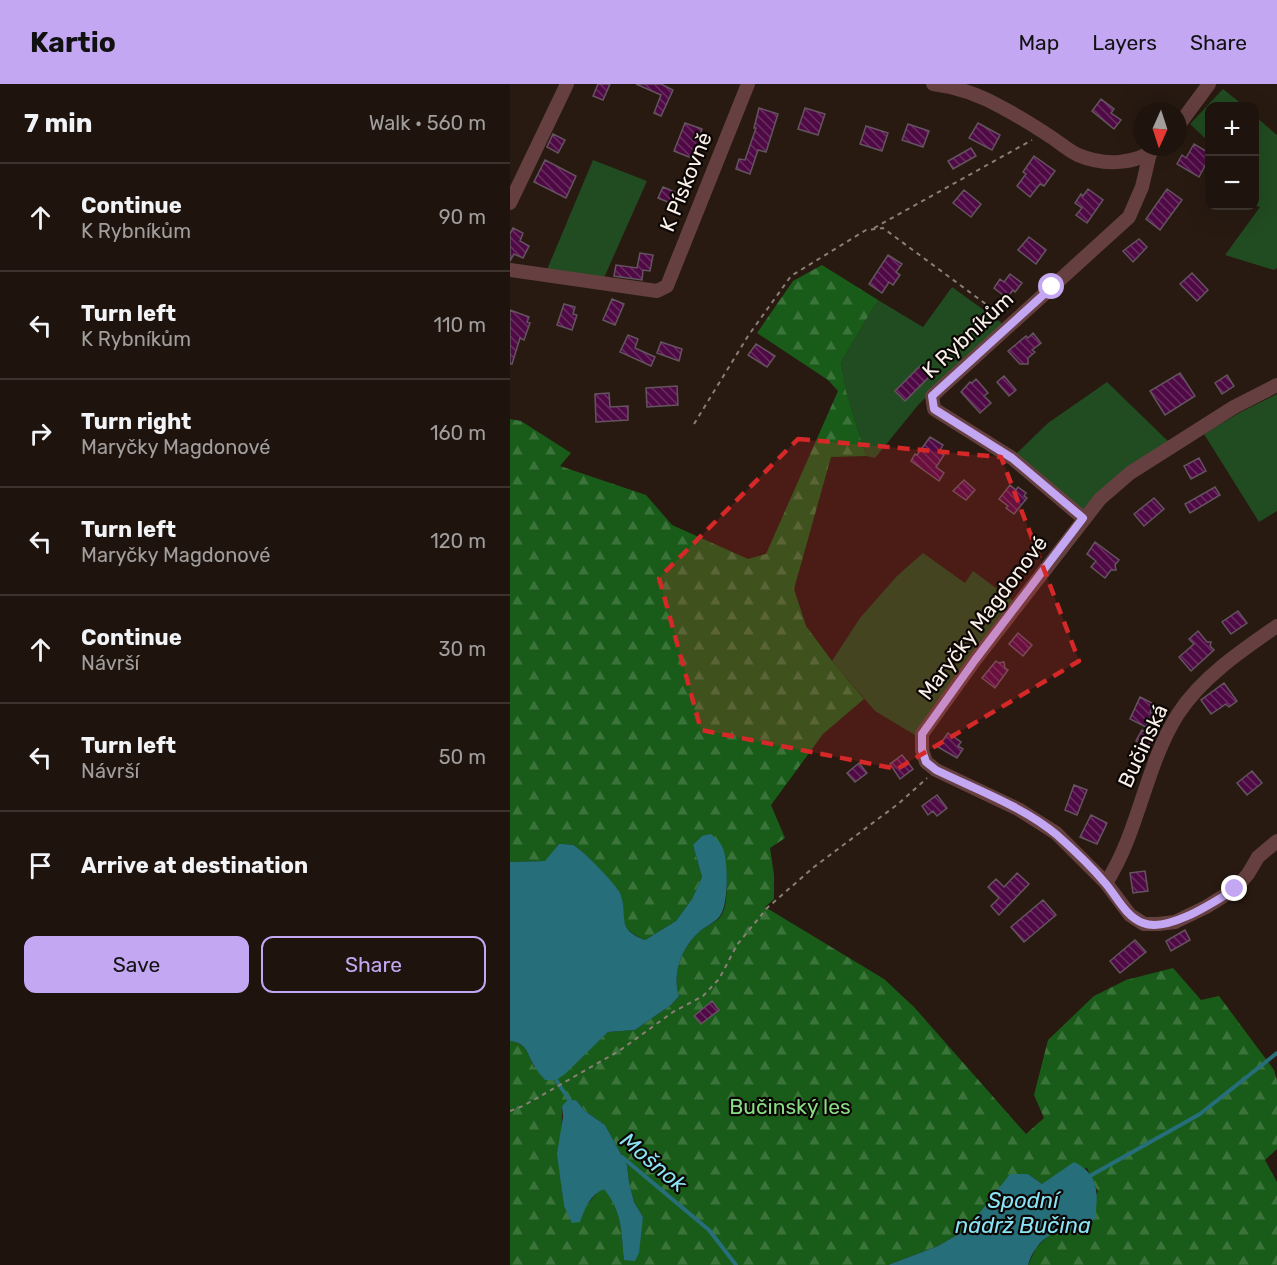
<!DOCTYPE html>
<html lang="en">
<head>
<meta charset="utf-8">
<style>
  :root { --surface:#1e140d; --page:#2b211b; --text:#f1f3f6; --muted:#a19e9d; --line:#3c332e; --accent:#c3a7f2 }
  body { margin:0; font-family:Rubik,sans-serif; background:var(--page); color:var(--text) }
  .controls { position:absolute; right:18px; top:18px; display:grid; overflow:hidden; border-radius:12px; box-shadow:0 6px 24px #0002 }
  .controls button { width:54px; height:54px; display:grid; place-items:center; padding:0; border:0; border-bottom:2px solid var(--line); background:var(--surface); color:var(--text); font:30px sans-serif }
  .compass { position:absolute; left:623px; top:18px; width:54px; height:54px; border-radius:50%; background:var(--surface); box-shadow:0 6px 24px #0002; rotate:183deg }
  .stop { position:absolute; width:18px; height:18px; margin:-14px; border:4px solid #c3a7f2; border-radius:50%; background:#fff }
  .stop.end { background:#c3a7f2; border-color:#fff; box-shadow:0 2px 6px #0008 }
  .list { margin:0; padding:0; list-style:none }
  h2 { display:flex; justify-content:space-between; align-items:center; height:78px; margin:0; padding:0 24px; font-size:26px }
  h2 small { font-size:20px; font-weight:400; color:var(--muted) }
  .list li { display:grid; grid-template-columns:39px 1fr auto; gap:18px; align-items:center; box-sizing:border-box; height:108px; padding:0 24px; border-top:2px solid var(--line) }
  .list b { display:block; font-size:22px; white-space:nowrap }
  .list p { margin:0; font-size:20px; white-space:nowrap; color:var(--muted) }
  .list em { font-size:20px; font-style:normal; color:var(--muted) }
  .actions { display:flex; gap:12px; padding:18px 24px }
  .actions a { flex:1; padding:14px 0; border:2px solid var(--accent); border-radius:12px; text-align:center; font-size:21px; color:var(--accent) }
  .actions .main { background:var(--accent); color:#111 }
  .icon { flex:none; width:33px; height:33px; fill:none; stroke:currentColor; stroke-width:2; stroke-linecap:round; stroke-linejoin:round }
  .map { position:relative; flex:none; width:767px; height:1181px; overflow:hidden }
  header { display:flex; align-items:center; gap:36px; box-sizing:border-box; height:84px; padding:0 30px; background:var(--accent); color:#111 }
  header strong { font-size:28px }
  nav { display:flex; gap:33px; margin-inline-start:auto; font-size:21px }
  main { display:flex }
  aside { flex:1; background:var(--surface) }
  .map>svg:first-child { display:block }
</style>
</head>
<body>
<header>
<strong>Kartio</strong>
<nav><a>Map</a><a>Layers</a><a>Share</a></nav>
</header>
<main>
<aside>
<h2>7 min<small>Walk · 560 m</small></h2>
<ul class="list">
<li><svg class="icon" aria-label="ahead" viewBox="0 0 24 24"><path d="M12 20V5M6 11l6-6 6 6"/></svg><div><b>Continue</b><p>K Rybníkům</p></div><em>90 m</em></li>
<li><svg class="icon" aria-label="left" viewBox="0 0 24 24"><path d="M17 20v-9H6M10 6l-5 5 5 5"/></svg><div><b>Turn left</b><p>K Rybníkům</p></div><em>110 m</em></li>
<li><svg class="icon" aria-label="right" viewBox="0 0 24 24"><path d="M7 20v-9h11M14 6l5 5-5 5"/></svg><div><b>Turn right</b><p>Maryčky Magdonové</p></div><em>160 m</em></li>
<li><svg class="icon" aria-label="left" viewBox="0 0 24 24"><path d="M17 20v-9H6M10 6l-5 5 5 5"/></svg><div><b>Turn left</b><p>Maryčky Magdonové</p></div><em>120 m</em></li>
<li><svg class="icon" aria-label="ahead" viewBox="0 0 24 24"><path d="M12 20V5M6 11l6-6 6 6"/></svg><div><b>Continue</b><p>Návrší</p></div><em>30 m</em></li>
<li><svg class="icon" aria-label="left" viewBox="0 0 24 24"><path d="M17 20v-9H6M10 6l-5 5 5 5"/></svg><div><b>Turn left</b><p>Návrší</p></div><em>50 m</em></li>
<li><svg class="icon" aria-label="arrive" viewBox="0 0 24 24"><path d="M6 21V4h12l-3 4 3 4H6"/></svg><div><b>Arrive at destination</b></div></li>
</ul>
<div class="actions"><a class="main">Save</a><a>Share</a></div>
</aside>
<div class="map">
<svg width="767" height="1181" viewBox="0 0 767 1181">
  <defs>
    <pattern id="forest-firs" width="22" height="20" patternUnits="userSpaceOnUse" patternTransform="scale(1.5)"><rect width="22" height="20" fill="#195c19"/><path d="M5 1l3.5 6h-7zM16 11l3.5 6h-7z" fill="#3b743b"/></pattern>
    <pattern id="building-back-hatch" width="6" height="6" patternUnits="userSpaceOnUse" patternTransform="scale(1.5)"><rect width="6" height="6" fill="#4f0a45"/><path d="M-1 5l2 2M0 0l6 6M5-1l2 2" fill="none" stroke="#692e60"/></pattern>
  </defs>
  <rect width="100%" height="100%" fill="#281a11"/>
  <path fill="#214b20" d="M 713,5 L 734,22 L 700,22 L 699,58 L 680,40 Z
    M 745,32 L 767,51 L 767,184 L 764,186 L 715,171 L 750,123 L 745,121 Z
    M 83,76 L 137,97 L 93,196 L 36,188 Z
    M 442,203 L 493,240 L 409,320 L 365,374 L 356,372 L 336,307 L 331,278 L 368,216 L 413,243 Z
    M 597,298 L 661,360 L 572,430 L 502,374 L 538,339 Z
    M 767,310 L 767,427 L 749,438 L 694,350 L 729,329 Z
    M 413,469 L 455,499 L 463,487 L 505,518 L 457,578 L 405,651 L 365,627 L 322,577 L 350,534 L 387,492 Z"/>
  <path fill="url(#forest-firs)" fill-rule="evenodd" d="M 312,181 L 368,216 L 331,278 L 336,307 L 356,372 L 321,373 L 284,505 L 296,542 L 322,577 L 354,615 L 313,650 L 261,721 L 275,754 L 260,764 L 264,791 L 264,815 L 255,823 L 374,895 L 404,923 L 516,1050 L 534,1034 L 524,1011 L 538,956 L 584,912 L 616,896 L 663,884 L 691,916 L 709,912 L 764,986 L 767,996 L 767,1065 L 755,1076 L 767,1098 L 767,1181 L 518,1181 L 526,1164 L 540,1150 L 557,1145 L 588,1108 L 577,1084 L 532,1100 L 518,1090 L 473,1126 L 457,1145 L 428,1162 L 378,1181 L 0,1181 L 0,957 C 16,959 18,969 24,983 L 68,976 L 98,948 L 125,946 L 161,921 L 169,912 C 162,890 171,865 188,849 C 194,843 206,839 211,832 C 221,816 215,781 213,763 L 183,761 L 192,793 L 182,815 L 166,837 L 135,856 C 106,844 117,835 111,811 C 108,803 71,764 63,761 C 59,760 53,760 49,760 L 36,777 L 0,778 L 0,335 L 11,337 L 61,369 L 50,382 L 136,411 L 162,441 L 238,475 L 256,470 L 328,307 L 318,296 L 247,249 L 283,197 ZM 66,1016 L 75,1027 L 95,1041 L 117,1081 L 119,1098 L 124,1118 L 133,1133 L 114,1176 C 111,1146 113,1130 94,1104 L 88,1108 L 75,1123 L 54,1122 L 51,1098 L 52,1022 Z"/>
  <path fill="#276e7b" d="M 201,750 C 205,754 211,759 213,764 C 218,777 219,820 210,832 C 205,839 194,843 188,849 C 171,865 162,890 169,912 L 161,921 L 125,946 L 98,948 L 55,990 L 46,996 L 35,996 C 31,991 26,986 23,980 C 17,968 16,959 0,957 L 0,778 L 35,777 L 49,760 C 53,760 59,760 63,761 C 71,764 109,803 111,811 C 118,835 106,845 135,856 L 166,837 L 182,815 L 192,793 L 183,761 L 192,752 Z
    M 66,1016 L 75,1027 L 95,1041 L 117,1081 L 119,1098 L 124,1118 L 133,1133 L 129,1169 L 125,1177 L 114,1176 C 111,1148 113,1129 94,1105 C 80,1111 75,1124 70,1138 L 62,1139 L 54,1122 L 47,1070 L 53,1033 L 52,1022 L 57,1017 Z
    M 564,1078 C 590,1091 588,1109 585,1135 L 568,1147 C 544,1142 525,1158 518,1181 L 378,1181 L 428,1162 L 457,1145 L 500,1090 L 518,1090 L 532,1100 Z"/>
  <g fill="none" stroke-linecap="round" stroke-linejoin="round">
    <path stroke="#276e7b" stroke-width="4" d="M 46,996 L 62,1020
      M 112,1073 L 199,1146 L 226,1181
      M 578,1093 L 690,1030 L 767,969"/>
  </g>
  <path fill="url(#building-back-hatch)" stroke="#645460" stroke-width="1.5" d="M 88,0 L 100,0 L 93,16 L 83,12 Z
    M 126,0 L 151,0 L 163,6 L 151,32 L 144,29 L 151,11 Z
    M 591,15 L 604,25 L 601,29 L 611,36 L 604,45 L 582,27 Z
    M 249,24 L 268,30 L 256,68 L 248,66 L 240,90 L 226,85 L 229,75 L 235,76 L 246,44 L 244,44 Z
    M 295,24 L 315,30 L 308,51 L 288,45 Z
    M 175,39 L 192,45 L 189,54 L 192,56 L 184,75 L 164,67 Z
    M 468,39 L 490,51 L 482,66 L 459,54 Z
    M 398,40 L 419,47 L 413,63 L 392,56 Z
    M 356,42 L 378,49 L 372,67 L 350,60 Z
    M 43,50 L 55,56 L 48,69 L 37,63 Z
    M 684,60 L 699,69 L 699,74 L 689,93 L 667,80 L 672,71 L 676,74 Z
    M 461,64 L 466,72 L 443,85 L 438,77 Z
    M 524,72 L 545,87 L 534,102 L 530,100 L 520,113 L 507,102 L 516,90 L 513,88 Z
    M 35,76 L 66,92 L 56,114 L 24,98 Z
    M 153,103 L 167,109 L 163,120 L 148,114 Z
    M 578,105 L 593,116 L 577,139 L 566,131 L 572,124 L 565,119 L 571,110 L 573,112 Z
    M 657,105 L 672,116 L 650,146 L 636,135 Z
    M 454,106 L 471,120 L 461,133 L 443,119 Z
    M 3,144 L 13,149 L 10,157 L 19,162 L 13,174 L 4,170 L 0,177 L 0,150 Z
    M 519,153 L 536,166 L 526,180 L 508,166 Z
    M 629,155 L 637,163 L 623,178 L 613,167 Z
    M 130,169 L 143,171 L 140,187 L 133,186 L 132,196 L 104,192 L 106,181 L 127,184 Z
    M 378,171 L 392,180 L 386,188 L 390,191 L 383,201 L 379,198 L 372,209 L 359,200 Z
    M 682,189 L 698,206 L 687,217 L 670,200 Z
    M 500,190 L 512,199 L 505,208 L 503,206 L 497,214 L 484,204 L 490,195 L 494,198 Z
    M 102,215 L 114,220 L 105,241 L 93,236 Z
    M 54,220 L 65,223 L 63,230 L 67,231 L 62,246 L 47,241 Z
    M 0,226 L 19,233 L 17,238 L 20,239 L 14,256 L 10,254 L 2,280 L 0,280 Z
    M 523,249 L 531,259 L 522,266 L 525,268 L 518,274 L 518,280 L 510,280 L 498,267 L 516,252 L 518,254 Z
    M 118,251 L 128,255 L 125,264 L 145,273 L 141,282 L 110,268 Z
    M 151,258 L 172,265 L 169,277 L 147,269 Z
    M 246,260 L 265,272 L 257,283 L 238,271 Z
    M 411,281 L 421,291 L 395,317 L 385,307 Z
    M 670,289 L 685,312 L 655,331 L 640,307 Z
    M 717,291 L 724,302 L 712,310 L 705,299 Z
    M 494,292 L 506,306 L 499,312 L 487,298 Z
    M 466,295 L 478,309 L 474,312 L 481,319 L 470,329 L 451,308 L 460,298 L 462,299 Z
    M 167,302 L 168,321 L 137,323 L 136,304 Z
    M 99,309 L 100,323 L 118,322 L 118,336 L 86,338 L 85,310 Z
    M 420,353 L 433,361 L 429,368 L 434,371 L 426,383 L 434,389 L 429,397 L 401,377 L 405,370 L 407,371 Z
    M 689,374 L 696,387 L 681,395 L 674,382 Z
    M 454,396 L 465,406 L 456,416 L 443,407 Z
    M 500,401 L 506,406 L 508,403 L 516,409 L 514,412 L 517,414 L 504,430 L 496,424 L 498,422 L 489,415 Z
    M 705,403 L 710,411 L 680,429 L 675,420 Z
    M 644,414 L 654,425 L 634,442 L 624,430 Z
    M 585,458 L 609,476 L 605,481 L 606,486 L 601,486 L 595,494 L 581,483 L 586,477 L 577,470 Z
    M 728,527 L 737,539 L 721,550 L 712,538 Z
    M 688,547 L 697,558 L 701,558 L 700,562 L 704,566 L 681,587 L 669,573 L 684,560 L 679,555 Z
    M 508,549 L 522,561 L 513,572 L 499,560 Z
    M 486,577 L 489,579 L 494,578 L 495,584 L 498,586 L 485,604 L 472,594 Z
    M 714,599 L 727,617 L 719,623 L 716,620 L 701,630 L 691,616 Z
    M 630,613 L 644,620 L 640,628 L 642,630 L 636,643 L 620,635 Z
    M 632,646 L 643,651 L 638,662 L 626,657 Z
    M 438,649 L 451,658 L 448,662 L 453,665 L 447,674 L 428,663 Z
    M 392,671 L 403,685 L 390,695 L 380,680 Z
    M 349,679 L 357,689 L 345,698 L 337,689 Z
    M 742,687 L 752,699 L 737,711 L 727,699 Z
    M 564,701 L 577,706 L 567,731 L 555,726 Z
    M 427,711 L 437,724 L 427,732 L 423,727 L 418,731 L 412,722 Z
    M 581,731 L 597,739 L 587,760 L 570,753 Z
    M 635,787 L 638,807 L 623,809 L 620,789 Z
    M 507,789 L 519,800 L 489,831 L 481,822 L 489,814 L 478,803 L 486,795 L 494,803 Z
    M 533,816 L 546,831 L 514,858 L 501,843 Z
    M 675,846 L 680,856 L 661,867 L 656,857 Z
    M 625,856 L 636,868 L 610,889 L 600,877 Z
    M 202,917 L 209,926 L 191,940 L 184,932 Z"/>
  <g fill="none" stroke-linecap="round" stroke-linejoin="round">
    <path stroke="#8a7e77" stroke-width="2" stroke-dasharray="4.5 4.5" stroke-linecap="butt" d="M 364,144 L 522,56
      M 184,340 L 238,252 L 281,192 L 356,146 L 373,144 L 492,232
      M 0,1027 L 13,1022 L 109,967 L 163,928 L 193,912 L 209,895 L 227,861 L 257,824 L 304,783 L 388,720 L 417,694"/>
    <path stroke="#664040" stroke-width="14" d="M 423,0 C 448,3 472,12 493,24 C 510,33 526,43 541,53 C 550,59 559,67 568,71 C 594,82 626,81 648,63
      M 668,42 L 699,0
      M 0,119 L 57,0
      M 0,186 L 147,207 L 157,202 L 238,0
      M 767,301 L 724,323 L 620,389 L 590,415 L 465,576 L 412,650 L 412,666 L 416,678 L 426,686 L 508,725 L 546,749 L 596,799 L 620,831 L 634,840 L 648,840 L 665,838 L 696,823 L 725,805 L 738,790 L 748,773 L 767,757
      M 573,434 L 502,374 L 424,325 L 422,312 L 619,133 L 632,103 L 640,69
      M 596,799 C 629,748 635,682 668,630 C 691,594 732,566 767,542"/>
  </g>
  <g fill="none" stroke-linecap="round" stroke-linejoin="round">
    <path stroke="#c3a7f2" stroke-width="8" d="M 542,203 L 422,312 L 424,325 L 502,374 L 573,434 L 465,576 L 412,650 L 412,666 L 416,678 L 426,686 C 465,705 514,723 547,751 C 564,766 581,782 596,800 C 607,813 616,833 633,839 C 658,849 704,818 725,805"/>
  </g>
  <path fill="#d62828" fill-opacity="0.2" stroke="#d62828" stroke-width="4.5" stroke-dasharray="12 8" stroke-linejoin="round" d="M 288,355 L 491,373 L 569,577 L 387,685 L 191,646 L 149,494 Z"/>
  <g text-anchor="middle" stroke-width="4.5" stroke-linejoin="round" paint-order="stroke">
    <g font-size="21" fill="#faf0ea" stroke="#0c0704">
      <text transform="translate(176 98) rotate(-68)" y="7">K Pískovně</text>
      <text transform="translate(458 251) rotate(-43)" y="7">K Rybníkům</text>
      <text transform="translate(473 534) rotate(-53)" y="7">Maryčky Magdonové</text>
      <text transform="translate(633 662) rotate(-65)" y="7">Bučinská</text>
    </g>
    <g font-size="21" fill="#88de84" stroke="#0c0704">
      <text x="280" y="1030">Bučinský les</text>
    </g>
    <g font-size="22" font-style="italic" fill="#8ae4f5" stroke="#0c0704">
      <text transform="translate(144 1078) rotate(40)" y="8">Mošnok</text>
      <text x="513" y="1124">Spodní<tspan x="513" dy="25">nádrž Bučina</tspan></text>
    </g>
  </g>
</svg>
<div class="controls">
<button>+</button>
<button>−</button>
</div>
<svg class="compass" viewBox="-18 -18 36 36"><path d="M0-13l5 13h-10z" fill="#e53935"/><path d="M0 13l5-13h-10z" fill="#a19e9d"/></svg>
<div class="stop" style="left:542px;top:203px"></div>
<div class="stop end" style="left:725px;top:805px"></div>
</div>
</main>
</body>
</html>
